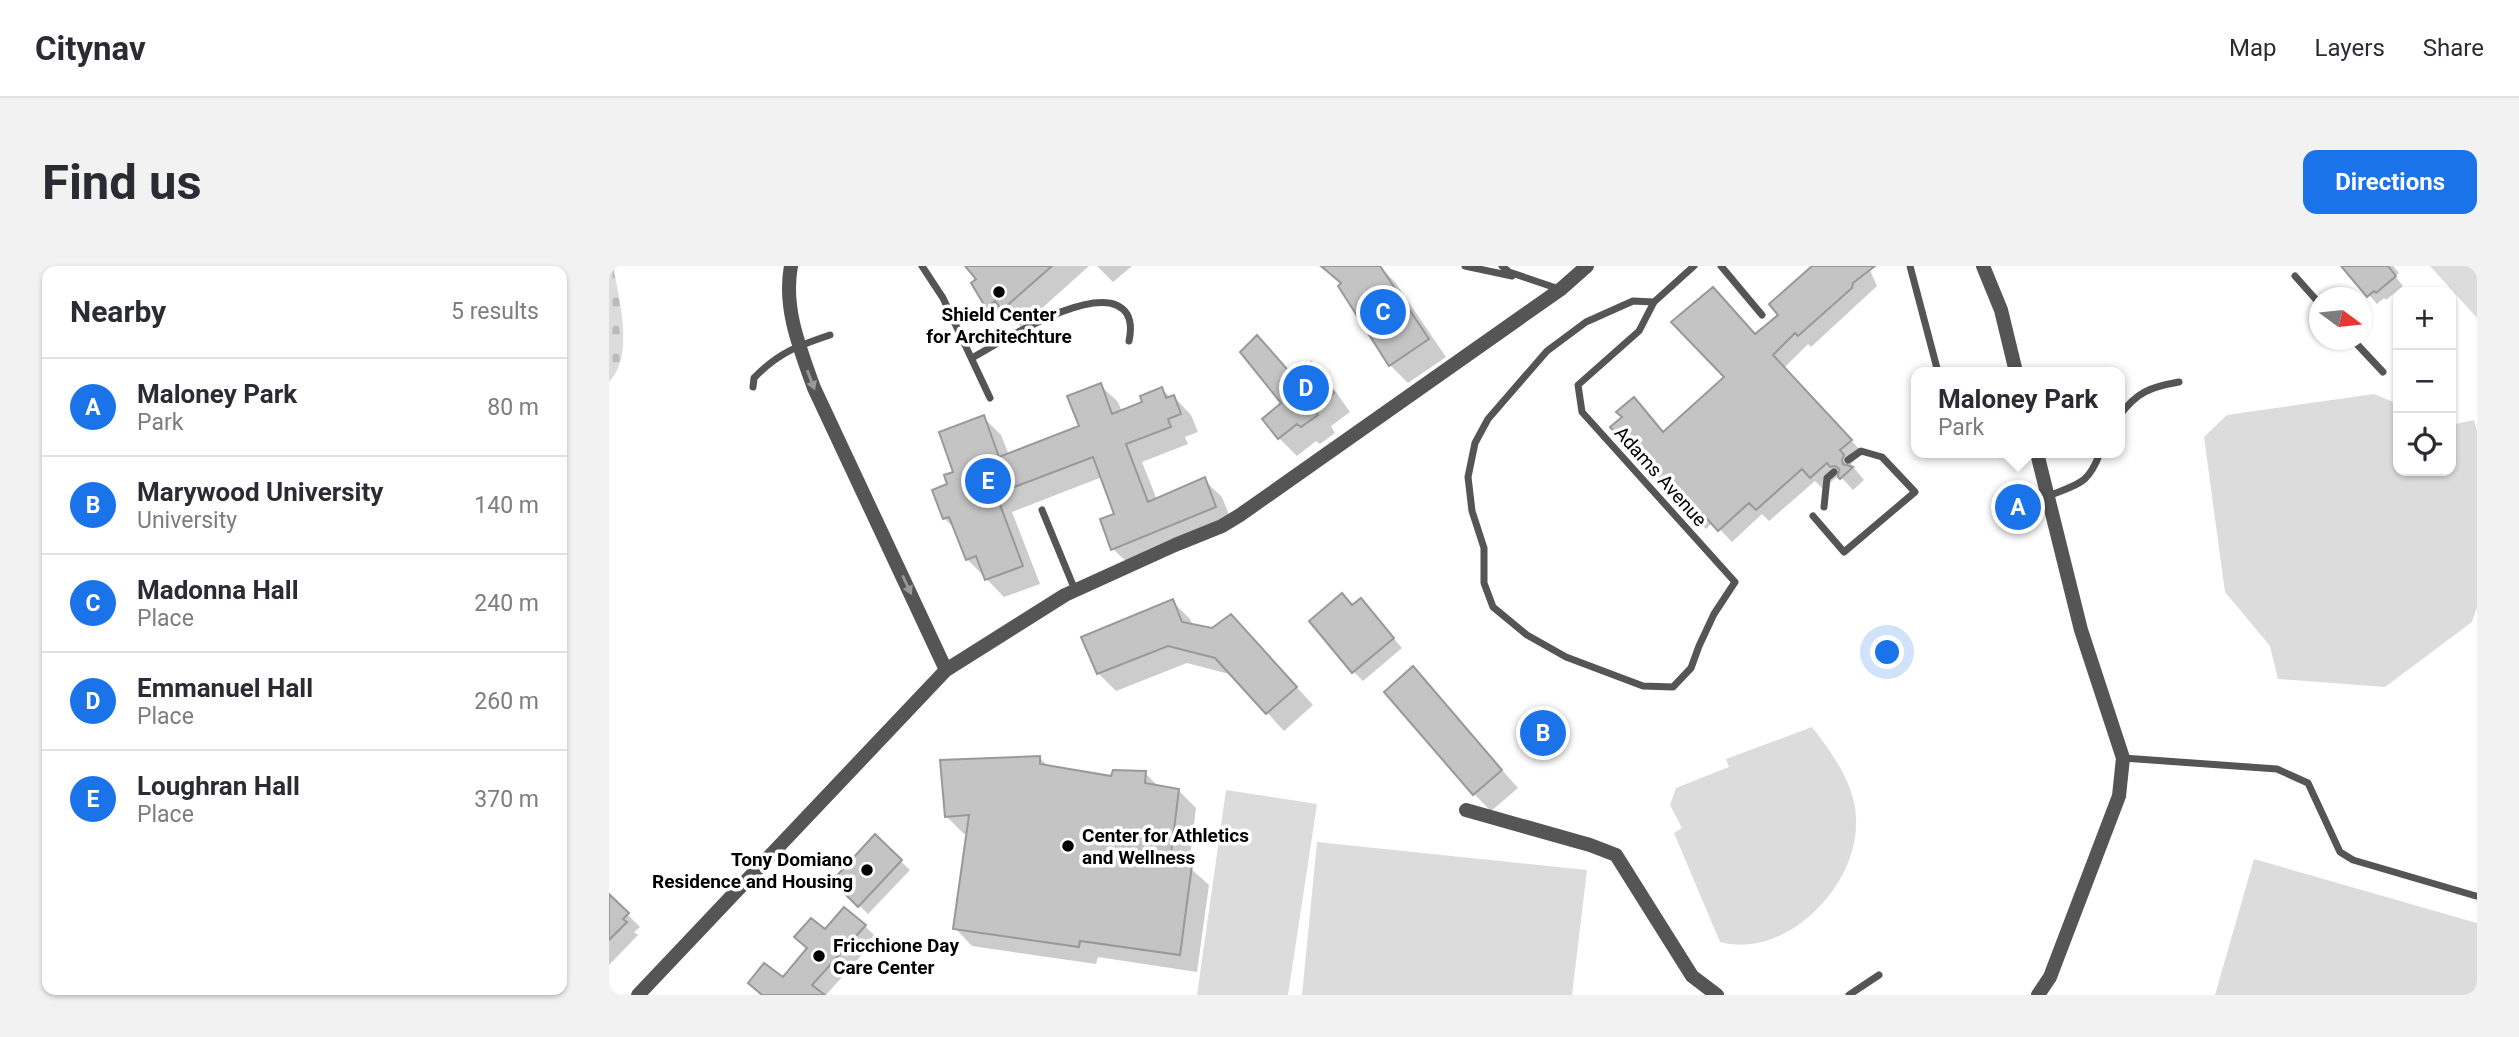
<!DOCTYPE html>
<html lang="en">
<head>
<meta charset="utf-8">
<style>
  :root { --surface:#fff; --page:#f2f2f3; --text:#2b2b33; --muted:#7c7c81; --line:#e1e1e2; --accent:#1a73e8 }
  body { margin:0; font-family:Roboto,sans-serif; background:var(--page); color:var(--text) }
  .controls { position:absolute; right:21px; top:21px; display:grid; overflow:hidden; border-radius:14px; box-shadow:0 2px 5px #0004 }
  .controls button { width:63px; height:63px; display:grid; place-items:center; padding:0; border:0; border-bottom:2px solid var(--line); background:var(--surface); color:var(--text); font:35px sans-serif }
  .compass { position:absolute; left:1700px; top:21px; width:63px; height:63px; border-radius:50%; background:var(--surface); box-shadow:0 2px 5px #0004; rotate:105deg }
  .you { position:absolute; left:1279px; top:387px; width:24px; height:24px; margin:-18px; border:5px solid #fff; border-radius:50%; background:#1a73e8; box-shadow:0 0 0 10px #1a73e833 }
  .badge { display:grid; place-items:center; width:46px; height:46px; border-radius:50%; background:var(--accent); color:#fff; font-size:23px; font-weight:700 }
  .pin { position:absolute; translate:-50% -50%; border:4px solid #fff; box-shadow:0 2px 7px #0006 }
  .popup { position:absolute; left:1302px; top:101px; width:214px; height:91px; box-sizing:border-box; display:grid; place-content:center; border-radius:14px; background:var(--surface); filter:drop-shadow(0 2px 5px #0005); font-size:23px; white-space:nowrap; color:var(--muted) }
  .popup b { font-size:26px; color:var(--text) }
  .popup::after { content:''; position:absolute; left:50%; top:100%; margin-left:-14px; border:14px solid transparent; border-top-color:var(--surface) }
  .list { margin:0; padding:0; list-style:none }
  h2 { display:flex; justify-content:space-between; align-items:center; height:91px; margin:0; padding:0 28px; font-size:30px }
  h2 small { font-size:23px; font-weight:400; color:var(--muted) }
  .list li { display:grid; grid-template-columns:46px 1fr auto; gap:21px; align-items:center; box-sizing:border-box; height:98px; padding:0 28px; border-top:2px solid var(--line) }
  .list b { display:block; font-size:26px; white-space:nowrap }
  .list p { margin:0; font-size:23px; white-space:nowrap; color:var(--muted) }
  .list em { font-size:23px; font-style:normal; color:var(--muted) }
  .icon { flex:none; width:38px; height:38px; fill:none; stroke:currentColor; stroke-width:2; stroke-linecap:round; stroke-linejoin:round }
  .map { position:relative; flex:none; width:1868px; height:729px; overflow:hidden; border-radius:14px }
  header { display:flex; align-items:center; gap:42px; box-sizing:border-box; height:98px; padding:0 35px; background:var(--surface); border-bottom:2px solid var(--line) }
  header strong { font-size:33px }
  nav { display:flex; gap:38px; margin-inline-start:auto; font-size:24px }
  .intro { display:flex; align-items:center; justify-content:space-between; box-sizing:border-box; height:168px; padding:0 42px }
  h1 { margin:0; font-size:49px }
  .button { padding:18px 32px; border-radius:14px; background:var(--accent); color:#fff; font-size:24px; font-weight:700 }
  main { display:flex; gap:42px; padding:0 42px }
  aside { flex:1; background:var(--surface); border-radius:14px; box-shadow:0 2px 5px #0004 }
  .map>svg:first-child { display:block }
</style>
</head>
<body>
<header>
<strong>Citynav</strong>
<nav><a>Map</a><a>Layers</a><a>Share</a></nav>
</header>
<div class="intro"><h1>Find us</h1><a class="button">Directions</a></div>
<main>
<aside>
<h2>Nearby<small>5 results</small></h2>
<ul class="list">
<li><span class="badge">A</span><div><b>Maloney Park</b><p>Park</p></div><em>80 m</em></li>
<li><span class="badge">B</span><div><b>Marywood University</b><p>University</p></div><em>140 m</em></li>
<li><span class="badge">C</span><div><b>Madonna Hall</b><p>Place</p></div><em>240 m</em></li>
<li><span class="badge">D</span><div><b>Emmanuel Hall</b><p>Place</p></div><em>260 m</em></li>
<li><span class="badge">E</span><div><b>Loughran Hall</b><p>Place</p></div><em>370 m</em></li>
</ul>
</aside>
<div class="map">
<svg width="1868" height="729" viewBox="0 0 1868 729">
  <defs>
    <pattern id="cemetery-stones" width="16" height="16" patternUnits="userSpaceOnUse" patternTransform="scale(1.75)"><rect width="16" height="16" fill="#dcdcdc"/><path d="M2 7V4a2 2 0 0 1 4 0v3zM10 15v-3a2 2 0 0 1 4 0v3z" fill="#bbb"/></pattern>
  </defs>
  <rect width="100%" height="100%" fill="#fff"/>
  <path fill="url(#cemetery-stones)" d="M 0,0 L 4,0 C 10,32 26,91 0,116 Z"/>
  <path fill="#dcdcdc" d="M 1821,0 L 1868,0 L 1868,52 Z
    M 1765,128 L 1789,138 L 1789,205 L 1842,205 L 1842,159 L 1865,154 L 1868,165 L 1868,341 L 1863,356 L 1776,421 L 1669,413 L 1661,380 L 1616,326 L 1595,171 L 1618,149 Z
    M 1203,461 C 1223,487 1246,518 1247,552 C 1251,618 1178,694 1111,676 L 1065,567 L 1073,562 L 1061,539 L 1067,522 L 1120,501 L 1117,493 Z
    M 617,524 L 708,538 L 679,729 L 588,729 Z
    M 708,576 L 978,604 L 963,729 L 693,729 Z
    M 1645,593 L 1868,657 L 1868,729 L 1606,729 Z"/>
  <path fill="#0003" d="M 365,0 L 480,0 L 412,61 L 404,53 L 396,58 L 378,41 Z
    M 488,0 L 523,0 L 504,16 Z
    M 710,0 L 770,0 L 786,16 L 837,91 L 799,117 L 781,99 L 733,18 Z
    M 1207,0 L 1259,0 L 1268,20 L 1202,81 L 1199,78 L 1175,102 L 1254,187 L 1242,198 L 1255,214 L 1244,224 L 1230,209 L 1214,223 L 1206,215 L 1160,255 L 1153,248 L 1123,276 L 1104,256 L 1097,263 L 1084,250 L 1055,167 L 1117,111 L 1147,70 L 1171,49 Z
    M 1731,0 L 1784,0 L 1790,7 L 1786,10 L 1794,20 L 1777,34 L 1775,32 L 1768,38 L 1739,5 Z
    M 648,71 L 685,111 L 702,98 L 720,116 L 741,146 L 722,160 L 726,167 L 711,178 L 707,175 L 688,190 L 670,172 L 675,137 Z
    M 491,119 L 509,136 L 513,146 L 536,137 L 553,123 L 562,132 L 565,131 L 582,149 L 589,166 L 576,171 L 579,178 L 533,196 L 548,234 L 595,214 L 613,231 L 624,259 L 522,300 L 504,283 L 508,249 L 493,211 L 403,246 L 431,318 L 395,331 L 358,293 L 347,264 L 335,252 L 340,219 L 374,151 L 392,169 L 400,189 L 472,161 Z
    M 752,334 L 793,382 L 754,415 L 745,406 L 744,341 Z
    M 563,335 L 581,353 L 584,360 L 639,368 L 704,439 L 675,465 L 624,409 L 578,397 L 507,425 L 489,407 Z
    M 804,403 L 909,522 L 882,545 L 865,528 Z
    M 430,491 L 440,501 L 504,512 L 536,507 L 550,521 L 569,524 L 587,542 L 580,601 L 600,619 L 588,706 L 489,691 L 487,698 L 363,680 L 346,662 L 359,567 L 355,568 L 337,550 Z
    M 266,571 L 301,604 L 259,648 L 225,615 Z
    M 0,630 L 31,661 L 25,666 L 29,669 L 0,699 Z
    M 256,660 L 268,672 L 217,729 L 154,729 L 175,713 L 216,666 Z"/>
  <path fill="#c4c4c4" stroke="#999" stroke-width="2" d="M 356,0 L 443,0 L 393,44 L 386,35 L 377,42 L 362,17 L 367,13 Z
    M 712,0 L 771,0 L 820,73 L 780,100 L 729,20 L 732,17 Z
    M 1203,0 L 1266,0 L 1244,17 L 1243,22 L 1189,70 L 1186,67 L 1164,89 L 1243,174 L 1231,184 L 1235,189 L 1233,194 L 1234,198 L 1244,201 L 1231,213 L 1229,211 L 1230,203 L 1226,200 L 1221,201 L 1218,197 L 1201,212 L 1193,203 L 1147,244 L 1140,237 L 1109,265 L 1091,245 L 1083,252 L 1001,161 L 1013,151 L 1007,146 L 1025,131 L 1054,166 L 1115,111 L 1062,56 L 1104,21 L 1146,68 L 1169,49 L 1160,38 Z
    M 1732,0 L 1779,0 L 1787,10 L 1767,27 L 1765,25 L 1758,31 Z
    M 648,69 L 684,110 L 702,96 L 725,127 L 705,142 L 709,149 L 692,161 L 688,158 L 669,173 L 653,153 L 672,137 L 631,86 Z
    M 492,117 L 503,148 L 533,136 L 531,130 L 553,121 L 557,132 L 565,129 L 572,148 L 559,153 L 562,161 L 517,178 L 539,236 L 596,211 L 607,241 L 502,284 L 491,253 L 505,248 L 484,191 L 387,228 L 414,300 L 376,314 L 367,290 L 357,294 L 340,251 L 334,253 L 323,224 L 338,218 L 335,209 L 344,206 L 330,166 L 375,149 L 390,191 L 470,160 L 458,130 Z
    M 733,327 L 743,339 L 752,332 L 785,372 L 743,407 L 700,355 Z
    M 564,333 L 573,356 L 603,362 L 622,348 L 688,421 L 657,448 L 606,392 L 559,380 L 488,408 L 472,371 Z
    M 804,400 L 893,504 L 864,529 L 775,426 Z
    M 431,490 L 431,498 L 502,510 L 504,504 L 537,505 L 536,517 L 570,523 L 561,596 L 583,599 L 571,689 L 471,675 L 470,681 L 344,663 L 360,549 L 336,551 L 331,494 Z
    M 266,568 L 293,594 L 249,641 L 223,615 Z
    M 0,628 L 20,647 L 14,653 L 18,656 L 0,674 Z
    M 235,641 L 257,659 L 203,719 L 216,729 L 153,729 L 139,717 L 155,697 L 174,711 L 198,682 L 185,671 L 202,652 L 216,663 Z"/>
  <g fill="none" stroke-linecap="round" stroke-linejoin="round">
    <path stroke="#555" stroke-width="7" d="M 313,0 L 334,32 L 381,132
      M 856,0 L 903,10
      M 893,0 L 900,6 L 950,23
      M 1112,0 L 1153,49
      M 1301,0 L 1329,106
      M 1686,10 L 1710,37
      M 1045,36 L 1024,35 L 977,56 L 938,85 L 879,153 L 866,177 L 859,211 L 863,245 L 875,282 L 875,317 L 884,341 L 918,369 L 957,391 L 1034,420 L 1064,421 L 1082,402 L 1090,380 L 1105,348 L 1126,316 L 973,146 L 969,119 L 1030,65 L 1045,36 L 1085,0
      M 1744,74 L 1774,106
      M 363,92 C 390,77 494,10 518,48 C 523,57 522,66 520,75
      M 144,121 L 145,112 C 169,87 188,80 221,69
      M 1510,150 C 1528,126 1541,121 1570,116
      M 1439,230 C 1469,218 1479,219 1491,187
      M 1215,241 L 1218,212 L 1225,206
      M 433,244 L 466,324
      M 1204,250 L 1235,286 L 1306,226 L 1273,191 L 1252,185 L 1239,194
      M 1514,492 L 1668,503 L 1699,517 L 1731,586 L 1744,594 L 1867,630
      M 1240,729 L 1270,709"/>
    <path stroke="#555" stroke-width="14" d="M 182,0 C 174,42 191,83 205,122 L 337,404
      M 1374,0 L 1392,44 L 1407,106
      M 1428,187 L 1472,364 L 1514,492 L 1510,530 L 1441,711 L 1429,729
      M 857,544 L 981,579 L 1007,589 L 1083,710 L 1108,729
      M 29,729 L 337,404 L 456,329 L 566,279 L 613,260 L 631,249 L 952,23 L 978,0"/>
  </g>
  <defs><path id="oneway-solid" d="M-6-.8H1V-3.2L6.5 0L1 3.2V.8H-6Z" transform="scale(1.75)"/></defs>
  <g fill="#999">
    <use href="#oneway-solid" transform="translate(202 114) rotate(69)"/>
    <use href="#oneway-solid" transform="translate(298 319) rotate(65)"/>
  </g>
  <g fill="#000" stroke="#fff" stroke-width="2.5">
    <circle cx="390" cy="26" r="7"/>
    <circle cx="459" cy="580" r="7"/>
    <circle cx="258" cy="604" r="7"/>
    <circle cx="210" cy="690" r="7"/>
  </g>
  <g text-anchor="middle" stroke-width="7" stroke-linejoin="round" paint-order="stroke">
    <g font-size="19" font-weight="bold" fill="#000" stroke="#fff" text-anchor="start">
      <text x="390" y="55" text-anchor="middle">Shield Center<tspan x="390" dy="22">for Architechture</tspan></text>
      <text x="473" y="576">Center for Athletics<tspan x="473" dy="22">and Wellness</tspan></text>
      <text x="244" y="600" text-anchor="end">Tony Domiano<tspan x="244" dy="22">Residence and Housing</tspan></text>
      <text x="224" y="686">Fricchione Day<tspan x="224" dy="22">Care Center</tspan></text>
    </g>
    <g font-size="19" fill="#000" stroke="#fff">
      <text transform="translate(1052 210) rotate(48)" y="7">Adams Avenue</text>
    </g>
  </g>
</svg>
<div class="controls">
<button>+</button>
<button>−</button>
<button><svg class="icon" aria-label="locate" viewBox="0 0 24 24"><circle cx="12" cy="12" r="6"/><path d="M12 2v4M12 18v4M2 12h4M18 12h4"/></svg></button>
</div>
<svg class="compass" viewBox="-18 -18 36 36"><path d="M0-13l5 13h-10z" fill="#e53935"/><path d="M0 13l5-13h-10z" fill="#7c7c81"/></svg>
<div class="you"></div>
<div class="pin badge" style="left:1409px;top:241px">A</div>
<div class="popup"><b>Maloney Park</b>Park</div>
<div class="pin badge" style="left:934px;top:467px">B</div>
<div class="pin badge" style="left:774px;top:46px">C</div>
<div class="pin badge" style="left:697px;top:122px">D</div>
<div class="pin badge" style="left:379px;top:215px">E</div>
</div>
</main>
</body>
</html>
